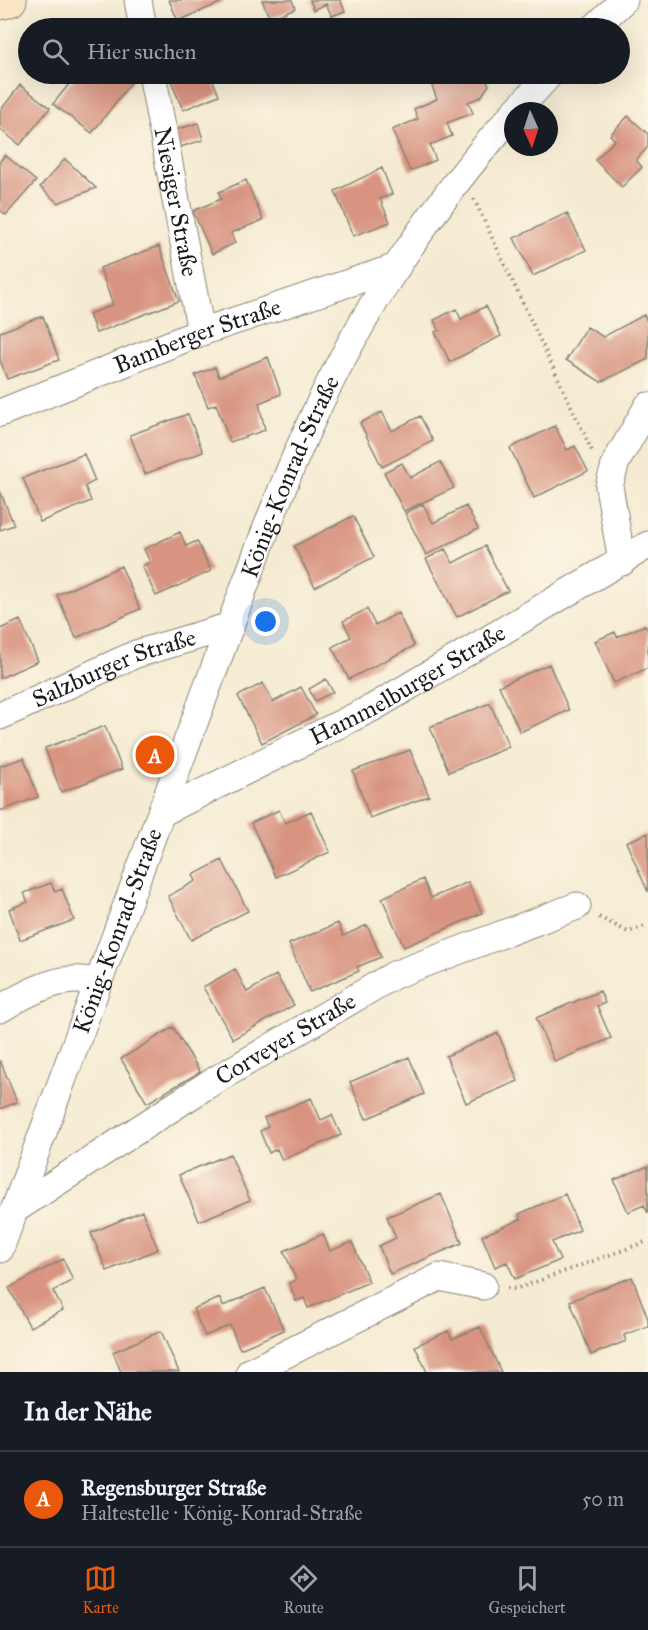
<!DOCTYPE html>
<html lang="de">
<head>
<meta charset="utf-8">
<style>
  :root { --surface:#171b24; --page:#242831; --text:#f1f3f6; --muted:#9ea1a6; --line:#363941; --accent:#ea580c }
  body { margin:0; font-family:"IM FELL Great Primer",serif; background:var(--page); color:var(--text) }
  .compass { position:absolute; left:504px; top:102px; width:54px; height:54px; border-radius:50%; background:var(--surface); box-shadow:0 6px 24px #0002; rotate:177deg }
  .you { position:absolute; left:266px; top:622px; width:21px; height:21px; margin:-15px; border:4px solid #fff; border-radius:50%; background:#1a73e8; box-shadow:0 0 0 9px #1a73e833 }
  .badge { display:grid; place-items:center; width:39px; height:39px; border-radius:50%; background:var(--accent); color:#fff; font-size:20px; font-weight:700 }
  .pin { position:absolute; translate:-50% -50%; border:3px solid #fff; box-shadow:0 2px 6px #0006 }
  .list { margin:0; padding:0; list-style:none }
  h2 { display:flex; justify-content:space-between; align-items:center; height:78px; margin:0; padding:0 24px; font-size:26px }
  h2 small { font-size:20px; font-weight:400; color:var(--muted) }
  .list li { display:grid; grid-template-columns:39px 1fr auto; gap:18px; align-items:center; box-sizing:border-box; height:96px; padding:0 24px; border-top:2px solid var(--line) }
  .list b { display:block; font-size:22px; white-space:nowrap }
  .list p { margin:0; font-size:20px; white-space:nowrap; color:var(--muted) }
  .list em { font-size:20px; font-style:normal; color:var(--muted) }
  .icon { flex:none; width:33px; height:33px; fill:none; stroke:currentColor; stroke-width:2; stroke-linecap:round; stroke-linejoin:round }
  .map { position:relative; flex:none; width:648px; height:1372px; overflow:hidden }
  .search { position:absolute; background:var(--surface); box-shadow:0 6px 24px #0002; left:18px; right:18px; top:18px; height:66px; display:flex; align-items:center; gap:15px; box-sizing:border-box; padding:0 21px; border-radius:33px; color:var(--muted); font-size:22px }
  .sheet { height:174px; background:var(--surface) }
  nav { display:flex; justify-content:space-around; align-items:center; box-sizing:border-box; height:84px; border-top:2px solid var(--line); background:var(--surface); font-size:16px; color:var(--muted) }
  nav a { display:grid; justify-items:center; gap:3px }
  nav .on { color:var(--accent) }
  .map>svg:first-child { display:block }
</style>
</head>
<body>
<div class="map">
<svg width="648" height="1372" viewBox="0 0 648 1372">
  <rect width="100%" height="100%" fill="#fcf5e5"/>
  <filter id="ink" filterUnits="userSpaceOnUse"><feTurbulence type="fractalNoise" baseFrequency=".0167" numOctaves="2"/><feDisplacementMap in="SourceGraphic" scale="12" xChannelSelector="R" yChannelSelector="G"/><feConvolveMatrix kernelMatrix="1 2 1 2 8 2 1 2 1" color-interpolation-filters="sRGB"/></filter>
  <filter id="wash" filterUnits="userSpaceOnUse"><feTurbulence type="fractalNoise" baseFrequency=".008" numOctaves="4" result="noise"/><feDisplacementMap in="SourceGraphic" scale="24" xChannelSelector="R" yChannelSelector="G"/><feGaussianBlur stdDeviation="1.35" result="paint"/><feColorMatrix in="noise" values="0 0 0 0 0 0 0 0 0 0 0 0 0 0 0 0 0 1.4 0 .05"/><feComposite in="paint" operator="in"/></filter>
  <g filter="url(#wash)">
    <rect width="100%" height="100%" fill="#f5ebd2"/>
    <g id="blocks">
      <path fill="#d89481" d="M 169,0 L 227,0 L 178,21 Z
        M 262,0 L 292,0 L 295,8 L 270,19 Z
        M 310,0 L 340,0 L 345,11 L 332,16 L 326,4 L 314,10 Z
        M 77,74 L 133,74 L 133,80 L 92,133 L 53,104 Z
        M 176,74 L 210,74 L 219,95 L 183,110 L 169,76 Z
        M 456,74 L 484,74 L 489,85 L 481,97 L 468,102 L 473,113 L 447,123 L 452,136 L 430,145 L 436,160 L 410,171 L 392,130 L 418,119 L 414,109 L 437,99 L 432,86 Z
        M 20,85 L 50,108 L 20,145 L 0,129 L 0,111 Z
        M 628,116 L 648,134 L 648,147 L 636,160 L 642,167 L 622,187 L 595,160 L 615,140 L 610,135 Z
        M 198,123 L 203,140 L 177,148 L 172,131 Z
        M 5,155 L 36,181 L 6,215 L 0,210 L 0,161 Z
        M 65,159 L 96,188 L 58,203 L 40,187 Z
        M 382,168 L 392,194 L 380,199 L 390,222 L 353,236 L 335,191 Z
        M 246,180 L 263,220 L 231,233 L 235,243 L 212,254 L 193,211 L 221,199 L 219,192 Z
        M 567,213 L 586,250 L 533,276 L 514,238 Z
        M 159,246 L 179,301 L 96,333 L 89,314 L 113,305 L 100,268 Z
        M 486,306 L 501,336 L 450,362 L 435,332 L 439,330 L 434,320 L 456,309 L 461,319 Z
        M 644,315 L 648,323 L 648,359 L 601,382 L 566,360 L 587,327 L 603,337 Z
        M 43,316 L 59,360 L 7,379 L 0,360 L 0,332 Z
        M 268,357 L 281,394 L 259,403 L 265,430 L 230,442 L 216,404 L 208,407 L 195,375 L 215,367 L 219,377 Z
        M 382,412 L 392,431 L 420,416 L 433,441 L 382,467 L 360,423 Z
        M 188,414 L 203,452 L 145,474 L 130,435 Z
        M 555,426 L 567,450 L 575,446 L 588,471 L 534,498 L 510,448 Z
        M 84,454 L 95,481 L 85,486 L 91,501 L 40,522 L 23,478 Z
        M 440,462 L 454,488 L 404,511 L 384,472 L 402,463 L 410,478 Z
        M 0,491 L 14,525 L 0,530 Z
        M 423,504 L 433,523 L 466,506 L 478,529 L 426,555 L 405,513 Z
        M 353,516 L 374,557 L 315,587 L 294,546 Z
        M 180,532 L 186,546 L 197,541 L 211,571 L 156,596 L 142,566 L 150,562 L 144,549 Z
        M 485,546 L 508,591 L 457,617 L 426,559 L 445,549 L 453,563 Z
        M 121,566 L 140,609 L 76,638 L 57,595 Z
        M 367,609 L 375,625 L 398,613 L 414,646 L 349,679 L 332,647 L 351,637 L 343,621 Z
        M 20,620 L 38,661 L 0,678 L 0,629 Z
        M 645,625 L 648,631 L 648,668 L 614,683 L 595,641 L 615,632 L 617,637 Z
        M 549,664 L 569,710 L 520,732 L 499,686 Z
        M 326,679 L 333,692 L 315,701 L 309,689 Z
        M 263,683 L 273,702 L 301,687 L 316,715 L 262,743 L 238,696 Z
        M 490,703 L 509,747 L 449,772 L 430,727 Z
        M 105,726 L 122,769 L 61,792 L 45,748 Z
        M 410,750 L 429,796 L 370,818 L 353,771 Z
        M 24,758 L 38,797 L 0,811 L 0,766 Z
        M 279,810 L 285,823 L 311,811 L 330,852 L 276,877 L 251,823 Z
        M 648,833 L 648,892 L 626,842 Z
        M 222,860 L 248,911 L 191,940 L 168,896 L 196,881 L 193,875 Z
        M 423,879 L 431,898 L 468,882 L 482,913 L 404,947 L 382,898 Z
        M 51,883 L 55,892 L 62,889 L 74,920 L 20,940 L 9,909 L 28,902 L 24,893 Z
        M 338,923 L 343,936 L 367,925 L 381,957 L 357,967 L 359,971 L 310,992 L 289,944 Z
        M 235,969 L 247,992 L 276,975 L 294,1005 L 233,1039 L 203,987 Z
        M 600,991 L 605,1003 L 597,1006 L 611,1038 L 555,1062 L 536,1018 Z
        M 173,1027 L 200,1072 L 147,1103 L 121,1059 Z
        M 498,1033 L 518,1081 L 466,1103 L 446,1056 Z
        M 409,1057 L 424,1094 L 366,1119 L 350,1082 Z
        M 0,1060 L 17,1102 L 0,1109 Z
        M 311,1098 L 321,1120 L 332,1115 L 341,1135 L 282,1160 L 277,1149 L 269,1153 L 260,1131 L 268,1127 L 264,1118 Z
        M 230,1154 L 250,1200 L 199,1221 L 179,1175 Z
        M 648,1166 L 648,1213 L 644,1205 L 628,1212 L 614,1180 Z
        M 441,1194 L 462,1243 L 390,1274 L 379,1246 L 396,1238 L 387,1217 Z
        M 565,1194 L 580,1230 L 552,1242 L 560,1260 L 515,1279 L 507,1262 L 495,1267 L 482,1236 L 521,1219 L 519,1214 Z
        M 142,1211 L 158,1249 L 107,1271 L 91,1233 Z
        M 323,1234 L 330,1251 L 352,1242 L 369,1282 L 308,1308 L 304,1298 L 296,1301 L 289,1283 L 296,1280 L 284,1251 Z
        M 63,1259 L 73,1280 L 53,1291 L 63,1310 L 30,1327 L 9,1288 Z
        M 632,1277 L 648,1319 L 648,1326 L 624,1335 L 626,1341 L 591,1355 L 570,1301 Z
        M 265,1288 L 284,1330 L 240,1349 L 230,1325 L 205,1336 L 193,1309 L 220,1298 L 223,1306 Z
        M 480,1327 L 501,1372 L 427,1372 L 415,1346 L 448,1331 L 452,1339 Z
        M 161,1331 L 179,1372 L 121,1372 L 113,1352 Z"/>
    </g>
  </g>
  <g filter="url(#ink)">
    <use href="#blocks" fill-opacity="0" stroke="#888477" stroke-width="1.5"/>
    <g fill="none" stroke-linecap="round" stroke-linejoin="round">
      <defs>
        <g id="minor">
          <path d="M 138,0 L 143,28"/>
          <path d="M 594,28 L 624,0"/>
          <path id="s1" d="M 152,74 L 201,332"/>
          <path d="M 516,111 L 550,74"/>
          <path id="s2" d="M 0,413 L 201,332 L 397,267"/>
          <path d="M 622,562 L 609,486 L 616,462 L 648,406"/>
          <path id="s3" d="M 0,716 L 136,654 L 231,626"/>
          <path id="s4" d="M 161,813 L 374,707 L 648,545"/>
          <path d="M 0,1009 C 28,992 64,972 97,983"/>
          <path id="s5" d="M 14,1210 L 207,1085 L 394,975 L 577,906"/>
          <path id="s6" d="M 0,1249 C 65,1074 129,898 194,723 C 232,623 266,521 310,424 C 361,312 432,205 513,114"/>
          <path d="M 250,1372 L 439,1277 L 483,1286"/>
        </g>
        <path id="secondary" d="M 0,3 L 10,0"/>
      </defs>
      <use href="#minor" stroke="#888477" stroke-width="29"/>
      <use href="#secondary" stroke="#888477" stroke-width="35"/>
      <path stroke="#888477" stroke-width="4" stroke-dasharray="1.5 4.5" stroke-linecap="butt" d="M 474,199 L 593,453
        M 599,917 L 628,932 L 648,925
        M 507,1288 L 516,1289 L 648,1241"/>
      <use href="#minor" stroke="#fff" stroke-width="27"/>
      <use href="#secondary" stroke="#fbe6c4" stroke-width="33"/>
    </g>
  </g>
  <g text-anchor="middle" stroke-width="4.5" stroke-linejoin="round" paint-order="stroke">
    <g font-size="24" fill="#1c1c1c" stroke="#fcf5e5">
      <text dy="8" stroke="none"><textPath href="#s1" startOffset="130">Niesiger Straße</textPath></text>
      <text dy="8" stroke="none"><textPath href="#s2" startOffset="212">Bamberger Straße</textPath></text>
      <text dy="8" stroke="none"><textPath href="#s6" startOffset="825">König-Konrad-Straße</textPath></text>
      <text dy="8" stroke="none"><textPath href="#s3" startOffset="124">Salzburger Straße</textPath></text>
      <text dy="8" stroke="none"><textPath href="#s4" startOffset="278">Hammelburger Straße</textPath></text>
      <text dy="8" stroke="none"><textPath href="#s6" startOffset="339">König-Konrad-Straße</textPath></text>
      <text dy="8" stroke="none"><textPath href="#s5" startOffset="321">Corveyer Straße</textPath></text>
    </g>
  </g>
</svg>
<svg class="compass" viewBox="-18 -18 36 36"><path d="M0-13l5 13h-10z" fill="#e53935"/><path d="M0 13l5-13h-10z" fill="#9ea1a6"/></svg>
<div class="you"></div>
<div class="pin badge" style="left:155px;top:755px">A</div>
<div class="search"><svg class="icon" aria-label="search" viewBox="0 0 24 24"><circle cx="10" cy="10" r="6"/><path d="M15 15l6 6"/></svg>Hier suchen</div>
</div>
<section class="sheet">
<h2>In der Nähe<small></small></h2>
<ul class="list">
<li><span class="badge">A</span><div><b>Regensburger Straße</b><p>Haltestelle · König-Konrad-Straße</p></div><em>50 m</em></li>
</ul>
</section>
<nav>
<a class="on"><svg class="icon" aria-label="map" viewBox="0 0 24 24"><path d="M3 6l6-2 6 2 6-2v14l-6 2-6-2-6 2zM9 4v14M15 6v14"/></svg>Karte</a>
<a><svg class="icon" aria-label="directions" viewBox="0 0 24 24"><path d="M12 3l9 9-9 9-9-9zM9 14v-3h6M13 9l2 2-2 2"/></svg>Route</a>
<a><svg class="icon" aria-label="saved" viewBox="0 0 24 24"><path d="M7 4h10v16l-5-4-5 4z"/></svg>Gespeichert</a>
</nav>
</body>
</html>
